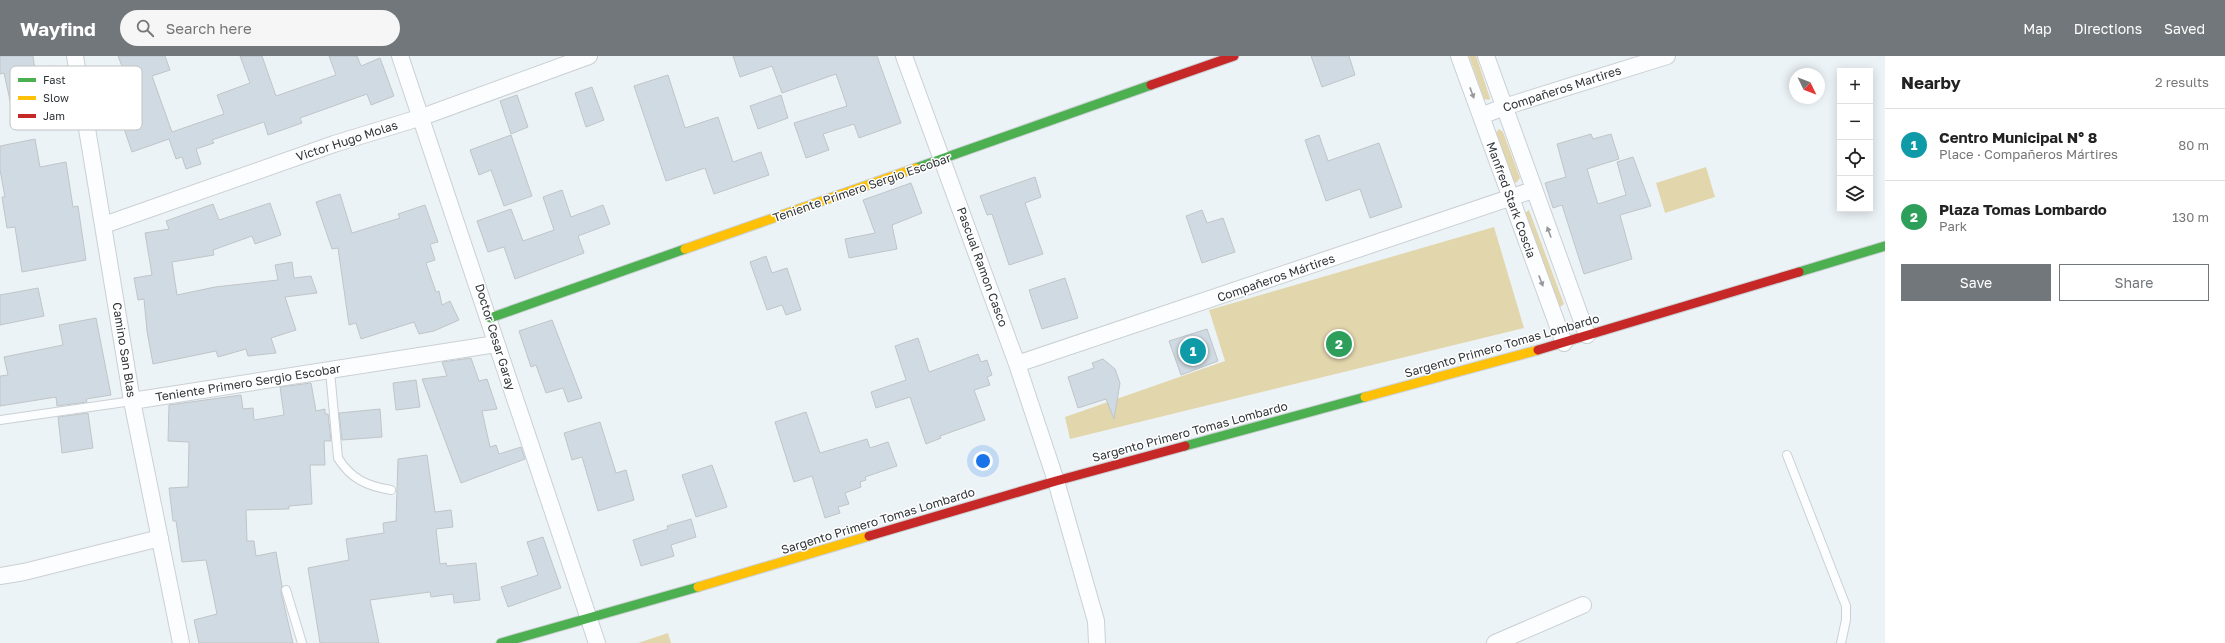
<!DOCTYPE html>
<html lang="en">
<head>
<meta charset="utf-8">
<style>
  :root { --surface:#fff; --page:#f6f6f6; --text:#222; --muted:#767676; --line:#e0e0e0; --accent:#71777a }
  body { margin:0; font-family:"Golos Text",sans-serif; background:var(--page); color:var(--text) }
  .controls { position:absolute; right:12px; top:12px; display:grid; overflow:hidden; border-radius:0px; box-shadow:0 2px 10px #0003 }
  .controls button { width:36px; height:36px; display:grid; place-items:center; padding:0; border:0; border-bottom:1px solid var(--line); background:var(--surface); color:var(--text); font:20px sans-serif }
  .compass { position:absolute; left:1789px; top:12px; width:36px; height:36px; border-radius:50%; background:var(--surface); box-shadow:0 2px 10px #0003; rotate:133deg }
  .you { position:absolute; left:983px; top:405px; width:14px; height:14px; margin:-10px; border:3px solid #fff; border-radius:50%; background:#1a73e8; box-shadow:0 0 0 6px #1a73e833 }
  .badge { display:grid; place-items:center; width:26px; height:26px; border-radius:50%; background:var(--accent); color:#fff; font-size:13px; font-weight:700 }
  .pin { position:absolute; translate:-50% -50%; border:2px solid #fff; box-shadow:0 1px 4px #0006 }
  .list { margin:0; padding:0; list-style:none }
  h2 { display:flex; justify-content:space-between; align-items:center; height:52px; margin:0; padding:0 16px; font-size:17px }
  h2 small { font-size:13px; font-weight:400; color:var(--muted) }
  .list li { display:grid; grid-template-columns:26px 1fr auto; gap:12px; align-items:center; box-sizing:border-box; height:72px; padding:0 16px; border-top:1px solid var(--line) }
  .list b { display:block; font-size:15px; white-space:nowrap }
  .list p { margin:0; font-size:13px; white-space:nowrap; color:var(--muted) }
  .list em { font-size:13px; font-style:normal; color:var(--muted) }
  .actions { display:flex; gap:8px; padding:12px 16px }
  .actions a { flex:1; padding:9px 0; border:1px solid var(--accent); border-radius:0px; text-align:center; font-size:14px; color:var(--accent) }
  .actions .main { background:var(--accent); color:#fff }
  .icon { flex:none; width:22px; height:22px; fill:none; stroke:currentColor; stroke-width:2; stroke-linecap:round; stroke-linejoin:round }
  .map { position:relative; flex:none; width:1885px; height:587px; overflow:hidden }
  header { display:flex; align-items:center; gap:24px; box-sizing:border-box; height:56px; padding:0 20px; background:var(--accent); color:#fff }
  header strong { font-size:19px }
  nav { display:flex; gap:22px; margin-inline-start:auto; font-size:14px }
  .search { width:280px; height:36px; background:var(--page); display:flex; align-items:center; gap:10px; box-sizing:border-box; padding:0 14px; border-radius:22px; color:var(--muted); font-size:15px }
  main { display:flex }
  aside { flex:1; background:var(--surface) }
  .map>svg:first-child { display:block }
</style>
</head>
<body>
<header>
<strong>Wayfind</strong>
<div class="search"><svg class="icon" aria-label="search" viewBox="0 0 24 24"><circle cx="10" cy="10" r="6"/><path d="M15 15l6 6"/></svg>Search here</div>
<nav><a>Map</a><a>Directions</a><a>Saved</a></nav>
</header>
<main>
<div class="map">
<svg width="1885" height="587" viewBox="0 0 1885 587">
  <rect width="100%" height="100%" fill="#ecf3f7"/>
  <path fill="#e2d6ad" d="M 1469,0 L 1476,0 L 1490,42 L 1489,44 L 1484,43 Z
    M 1499,73 L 1503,76 L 1520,122 L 1516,127 L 1512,124 L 1495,78 Z
    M 1706,111 L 1715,141 L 1665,157 L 1656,127 Z
    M 1529,154 L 1564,248 L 1559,252 L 1525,157 Z
    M 1494,171 L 1524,272 L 1070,383 L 1065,361 L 1225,305 L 1209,254 Z
    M 668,577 L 671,587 L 638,587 Z"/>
  <path fill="#d0dae2" stroke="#c0c5c8" d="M 0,0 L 33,0 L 35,14 L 54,10 L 61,39 L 11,49 L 4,17 L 0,18 Z
    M 118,0 L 165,0 L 170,14 L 152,20 L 172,76 L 224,58 L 217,39 L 250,27 L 240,0 L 262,0 L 276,40 L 336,19 L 329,0 L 357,0 L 361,10 L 380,2 L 394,40 L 371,49 L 367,38 L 300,62 L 302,67 L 268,79 L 264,66 L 212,84 L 214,87 L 196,93 L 201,108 L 186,113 L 182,101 L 176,103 L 169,83 L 132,96 L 117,52 L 136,46 Z
    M 733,0 L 877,0 L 901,67 L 859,82 L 854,68 L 823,78 L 829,94 L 806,102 L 794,67 L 847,50 L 836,18 L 782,37 L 772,10 L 740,21 Z
    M 1311,0 L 1349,0 L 1355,19 L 1322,31 Z
    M 668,19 L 685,72 L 718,61 L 733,106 L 761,96 L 769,119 L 714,138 L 705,112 L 666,125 L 634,30 Z
    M 592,31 L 604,64 L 586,71 L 575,37 Z
    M 517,39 L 528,71 L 511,78 L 500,45 Z
    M 781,39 L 788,62 L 758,73 L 750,50 Z
    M 1591,78 L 1593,83 L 1611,78 L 1619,103 L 1587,113 L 1598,148 L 1626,139 L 1617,106 L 1633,101 L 1651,150 L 1620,159 L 1632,203 L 1584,218 L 1562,149 L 1553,152 L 1545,127 L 1566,121 L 1557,88 Z
    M 511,79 L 532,140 L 504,150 L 491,114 L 479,119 L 470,94 Z
    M 1319,79 L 1328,105 L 1379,87 L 1402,151 L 1370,162 L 1360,133 L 1326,145 L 1305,84 Z
    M 35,83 L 40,111 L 66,106 L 73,151 L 78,150 L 86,204 L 22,216 L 15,171 L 7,172 L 2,141 L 5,141 L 0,114 L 0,90 Z
    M 1035,121 L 1041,141 L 1025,147 L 1043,198 L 1009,209 L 992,158 L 987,159 L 980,140 Z
    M 911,127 L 922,157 L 892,169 L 897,193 L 849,202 L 845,183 L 875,177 L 863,144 Z
    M 562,134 L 571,161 L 603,149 L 610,168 L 578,180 L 584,197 L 515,223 L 504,191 L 488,196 L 477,165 L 511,153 L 523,185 L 554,174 L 543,141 Z
    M 340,138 L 352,177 L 400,162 L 398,158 L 425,149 L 438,186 L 430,188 L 435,204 L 426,207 L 436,236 L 439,235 L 442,249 L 450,245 L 459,264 L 434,275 L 419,278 L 414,266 L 361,283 L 356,267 L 349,269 L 338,192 L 332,193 L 316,146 Z
    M 270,147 L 281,179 L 255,188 L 252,180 L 213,194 L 214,199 L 172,206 L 177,239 L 215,231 L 278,224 L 275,209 L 292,206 L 294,222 L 311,220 L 317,237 L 285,241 L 296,274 L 271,282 L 276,297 L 248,300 L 246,293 L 218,301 L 216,295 L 153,308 L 147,275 L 144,243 L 138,244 L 134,222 L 152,219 L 145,177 L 169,173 L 166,165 L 213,148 L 219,164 Z
    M 1202,154 L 1207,167 L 1223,162 L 1235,196 L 1202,207 L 1186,160 Z
    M 766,200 L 772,217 L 787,212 L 801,254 L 786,259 L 782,249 L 767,254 L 750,206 Z
    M 1065,222 L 1078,262 L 1042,273 L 1029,234 Z
    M 38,232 L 44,260 L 0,269 L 0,239 Z
    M 96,262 L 111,339 L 86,343 L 87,346 L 57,350 L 56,341 L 0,350 L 0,320 L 8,319 L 4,301 L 63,289 L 59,269 Z
    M 552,264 L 582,342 L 568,346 L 563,332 L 546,337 L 536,309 L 531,311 L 519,275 Z
    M 1207,273 L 1218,305 L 1181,319 L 1169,285 Z
    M 918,282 L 929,316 L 978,298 L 981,306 L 987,304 L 992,319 L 987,321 L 990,329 L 974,334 L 985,364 L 940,380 L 941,382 L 926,388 L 910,341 L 876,352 L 871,336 L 906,324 L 895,290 Z
    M 471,302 L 479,325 L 487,323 L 497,353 L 482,355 L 490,391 L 496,389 L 499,398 L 521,391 L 525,403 L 461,427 L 422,323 L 447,320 L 442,306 Z
    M 1103,303 L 1115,313 L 1120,327 L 1114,363 L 1106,343 L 1078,352 L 1068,321 L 1094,312 L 1092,307 Z
    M 416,324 L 420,351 L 396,354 L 393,327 Z
    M 311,327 L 316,355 L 325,353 L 325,358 L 328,358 L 331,385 L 324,385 L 325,409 L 310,409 L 312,448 L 289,450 L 289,453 L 246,454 L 247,485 L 254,485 L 256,500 L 276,496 L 282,530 L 281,536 L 293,587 L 199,587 L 194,564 L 217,558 L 206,504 L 182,506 L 176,465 L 173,465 L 169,432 L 188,431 L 189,386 L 168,385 L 169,349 L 241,339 L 243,353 L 253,352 L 254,364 L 284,359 L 280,331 Z
    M 380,353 L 382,381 L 342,384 L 339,357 Z
    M 806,356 L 820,397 L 867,383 L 870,392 L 888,386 L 897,410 L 865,421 L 866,424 L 860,426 L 861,431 L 845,437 L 849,448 L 838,451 L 840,457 L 825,462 L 812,420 L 794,426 L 775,366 Z
    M 88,357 L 93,392 L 62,397 L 58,361 Z
    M 600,366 L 616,417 L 626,414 L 634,444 L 598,455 L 582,401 L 572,404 L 564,377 Z
    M 427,399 L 435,456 L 451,454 L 453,471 L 436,473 L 440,508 L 446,507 L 447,510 L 476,507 L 480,544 L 454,547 L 453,538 L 431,541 L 430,536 L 370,544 L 379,587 L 320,587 L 308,512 L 349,504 L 346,483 L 384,477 L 383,467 L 396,465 L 398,403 Z
    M 712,409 L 727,451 L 696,461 L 682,419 Z
    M 691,463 L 696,481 L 671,489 L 674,500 L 641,510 L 633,484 L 668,473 L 667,470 Z
    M 543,481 L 561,532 L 508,551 L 501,531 L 538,519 L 527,486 Z"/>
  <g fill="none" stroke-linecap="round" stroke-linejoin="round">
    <defs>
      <path id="lane" d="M 330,315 L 338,402 C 351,423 367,430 391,434
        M 0,364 L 132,345
        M 1787,399 L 1846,550 L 1846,564 L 1841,587
        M 286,534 L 302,587"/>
      <path id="street" d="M 75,0 L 132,345 L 181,587
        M 400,0 L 597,587
        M 904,0 L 1017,308 L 1056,425 L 1096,565 L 1097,587
        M 1459,0 L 1564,287
        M 1486,0 L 1587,279
        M 1481,60 L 1504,51 L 1667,0
        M 104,169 L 334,88 L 422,61 L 589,0
        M 1017,308 L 1533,134
        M 132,345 L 496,288
        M 0,520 L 24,516 L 160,482
        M 1495,587 L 1583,549"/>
      <path id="fast" d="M 916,112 L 1151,29
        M 1799,216 L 1885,190
        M 490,262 L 685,193
        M 1185,390 L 1365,341
        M 501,587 L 698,531"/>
      <path id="slow" d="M 685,193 L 916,112
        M 1365,341 L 1538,294
        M 698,531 L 869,480"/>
      <path id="jam" d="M 1151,29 L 1234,0
        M 1538,294 L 1799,216
        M 869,480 L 1056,425 L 1185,390"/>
    </defs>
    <use href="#lane" stroke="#cad0d3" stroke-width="10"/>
    <use href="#street" stroke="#cad0d3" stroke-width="18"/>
    <use href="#fast" stroke="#cad0d3" stroke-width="11"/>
    <use href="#slow" stroke="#cad0d3" stroke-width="11"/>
    <use href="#jam" stroke="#cad0d3" stroke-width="11"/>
    <use href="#lane" stroke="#fcfdfe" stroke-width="8"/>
    <use href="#street" stroke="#fcfdfe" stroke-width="16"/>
    <use href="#fast" stroke="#4caf50" stroke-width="9"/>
    <use href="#slow" stroke="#ffc107" stroke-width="9"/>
    <use href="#jam" stroke="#c62828" stroke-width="9"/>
  </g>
  <defs><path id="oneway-solid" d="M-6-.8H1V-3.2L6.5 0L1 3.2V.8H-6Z"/></defs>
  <g fill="#96989a">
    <use href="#oneway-solid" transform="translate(1472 37) rotate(70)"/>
    <use href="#oneway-solid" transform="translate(1549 176) rotate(-110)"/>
    <use href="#oneway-solid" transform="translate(1541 225) rotate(69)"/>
  </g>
  <g text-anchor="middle" stroke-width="3" stroke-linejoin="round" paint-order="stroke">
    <g font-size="12" fill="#2f3437" stroke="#fff">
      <text transform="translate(1562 33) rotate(-18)" y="4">Compañeros Martires</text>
      <text transform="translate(347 85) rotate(-18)" y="4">Victor Hugo Molas</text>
      <text transform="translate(862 132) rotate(-19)" y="4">Teniente Primero Sergio Escobar</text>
      <text transform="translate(1511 144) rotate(70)" y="4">Manfred Stark Coscia</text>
      <text transform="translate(982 211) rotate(70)" y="4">Pascual Ramon Casco</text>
      <text transform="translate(1276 222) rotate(-19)" y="4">Compañeros Mártires</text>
      <text transform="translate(495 281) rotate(73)" y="4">Doctor Cesar Garay</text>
      <text transform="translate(1502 290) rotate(-16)" y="4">Sargento Primero Tomas Lombardo</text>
      <text transform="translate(124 294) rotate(81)" y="4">Camino San Blas</text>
      <text transform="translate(248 327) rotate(-9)" y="4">Teniente Primero Sergio Escobar</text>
      <text transform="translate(1190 376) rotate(-15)" y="4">Sargento Primero Tomas Lombardo</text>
      <text transform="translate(878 465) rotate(-17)" y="4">Sargento Primero Tomas Lombardo</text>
    </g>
  </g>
  <rect x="10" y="10" width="132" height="64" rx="6" fill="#fff" stroke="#c1c2c3" stroke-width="1"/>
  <rect x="18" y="22" width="18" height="4" fill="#4caf50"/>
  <rect x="18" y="40" width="18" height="4" fill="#ffc107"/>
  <rect x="18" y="58" width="18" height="4" fill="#c62828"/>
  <g font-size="11" fill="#2f3437">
    <text x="43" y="28">Fast</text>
    <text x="43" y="46">Slow</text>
    <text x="43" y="64">Jam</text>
  </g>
</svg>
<div class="controls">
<button>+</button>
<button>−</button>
<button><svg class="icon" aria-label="locate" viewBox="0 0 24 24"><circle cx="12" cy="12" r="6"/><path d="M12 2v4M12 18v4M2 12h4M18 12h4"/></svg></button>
<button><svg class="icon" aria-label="layers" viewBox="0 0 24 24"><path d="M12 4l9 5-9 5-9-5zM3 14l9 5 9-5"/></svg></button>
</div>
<svg class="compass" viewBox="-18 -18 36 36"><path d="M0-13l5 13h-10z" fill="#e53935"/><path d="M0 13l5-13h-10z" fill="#767676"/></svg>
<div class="you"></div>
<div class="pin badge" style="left:1193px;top:295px;background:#0f9aa8">1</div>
<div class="pin badge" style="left:1339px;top:288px;background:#2e9e5b">2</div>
</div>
<aside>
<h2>Nearby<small>2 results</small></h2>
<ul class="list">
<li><span class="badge" style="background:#0f9aa8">1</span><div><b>Centro Municipal N° 8</b><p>Place · Compañeros Mártires</p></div><em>80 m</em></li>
<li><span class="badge" style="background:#2e9e5b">2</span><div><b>Plaza Tomas Lombardo</b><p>Park</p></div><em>130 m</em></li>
</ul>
<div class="actions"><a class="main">Save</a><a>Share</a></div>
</aside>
</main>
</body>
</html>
